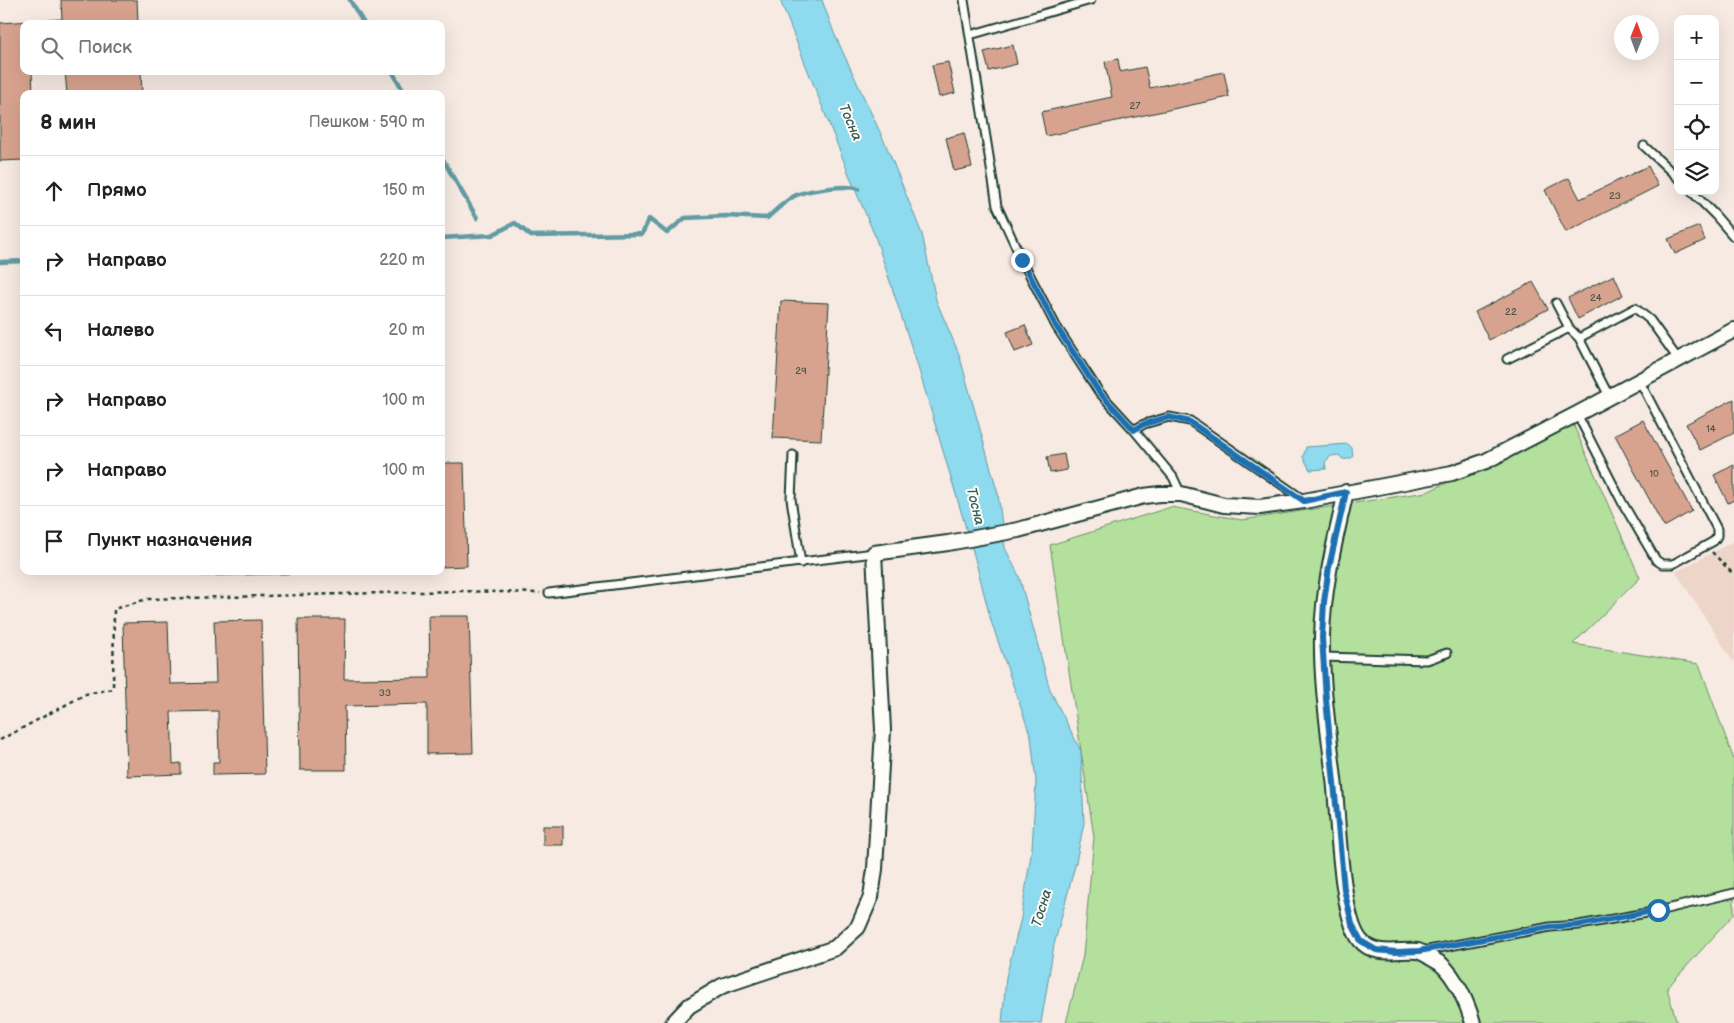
<!DOCTYPE html>
<html lang="ru">
<head>
<meta charset="utf-8">
<style>
  :root { --surface:#fff; --page:#f6f6f6; --text:#202124; --muted:#757577; --line:#e0e0e0 }
  body { margin:0; font-family:"Balsamiq Sans",sans-serif; background:var(--page); color:var(--text) }
  .controls { position:absolute; right:15px; top:15px; display:grid; overflow:hidden; border-radius:10px; box-shadow:0 5px 20px #0002 }
  .controls button { width:45px; height:45px; display:grid; place-items:center; padding:0; border:0; border-bottom:1px solid var(--line); background:var(--surface); color:var(--text); font:25px sans-serif }
  .compass { position:absolute; left:1614px; top:15px; width:45px; height:45px; border-radius:50%; background:var(--surface); box-shadow:0 5px 20px #0002; rotate:1deg }
  .stop { position:absolute; width:15px; height:15px; margin:-11px; border:4px solid #1f6fb2; border-radius:50%; background:#fff }
  .stop.end { background:#1f6fb2; border-color:#fff; box-shadow:0 1px 5px #0008 }
  .list { margin:0; padding:0; list-style:none }
  h2 { display:flex; justify-content:space-between; align-items:center; height:65px; margin:0; padding:0 20px; font-size:21px }
  h2 small { font-size:16px; font-weight:400; color:var(--muted) }
  .list li { display:grid; grid-template-columns:32px 1fr auto; gap:15px; align-items:center; box-sizing:border-box; height:70px; padding:0 20px; border-top:1px solid var(--line) }
  .list b { display:block; font-size:19px; white-space:nowrap }
  .list em { font-size:16px; font-style:normal; color:var(--muted) }
  .icon { flex:none; width:28px; height:28px; fill:none; stroke:currentColor; stroke-width:2; stroke-linecap:round; stroke-linejoin:round }
  .map { position:relative; flex:none; width:1734px; height:1023px; overflow:hidden }
  .search { position:absolute; background:var(--surface); box-shadow:0 5px 20px #0002; left:20px; top:20px; width:425px; height:55px; display:flex; align-items:center; gap:12px; box-sizing:border-box; padding:0 18px; border-radius:10px; color:var(--muted); font-size:19px }
  .panel { position:absolute; background:var(--surface); box-shadow:0 5px 20px #0002; left:20px; top:90px; width:425px; height:485px; border-radius:10px }
  .map>svg:first-child { display:block }
</style>
</head>
<body>
<div class="map">
<svg width="1734" height="1023" viewBox="0 0 1734 1023">
  <rect width="100%" height="100%" fill="#f6eae2"/>
  <filter id="ink" filterUnits="userSpaceOnUse"><feTurbulence type="fractalNoise" baseFrequency=".02" numOctaves="2"/><feDisplacementMap in="SourceGraphic" scale="10" xChannelSelector="R" yChannelSelector="G"/><feConvolveMatrix kernelMatrix="1 2 1 2 8 2 1 2 1" color-interpolation-filters="sRGB"/></filter>
  <g filter="url(#ink)">
    <path fill="#edd5c9" d="M 1734,541 L 1734,663 L 1676,572 Z"/>
    <path fill="#b4e09d" stroke="#6a8e68" d="M 1573,424 L 1640,578 L 1573,644 L 1699,664 L 1734,760 L 1734,914 L 1667,988 L 1677,1023 L 1066,1023 L 1083,956 L 1094,837 L 1050,545 L 1171,507 L 1242,520 L 1427,492 Z"/>
    <path fill="#8edaee" stroke="#629ba4" d="M 780,0 L 822,0 L 834,33 L 886,145 L 922,234 L 936,300 L 959,354 L 998,494 L 1005,548 L 1019,576 L 1050,690 L 1081,751 L 1084,823 L 1076,862 L 1054,945 L 1041,1023 L 1002,1023 L 1006,977 L 1021,918 L 1032,848 L 1036,781 L 1031,737 L 991,621 L 974,555 L 918,367 L 875,236 L 854,187 Z
      M 1348,444 L 1352,448 L 1353,457 C 1346,460 1343,461 1339,455 L 1331,456 L 1325,462 L 1326,469 L 1310,470 L 1303,457 L 1306,447 Z"/>
    <g fill="none" stroke-linecap="round" stroke-linejoin="round">
      <path stroke="#629ba4" stroke-width="4.5" d="M 350,0 L 364,24
        M 392,71 L 405,94
        M 441,156 L 477,218
        M 441,238 L 492,235 L 515,223 L 531,236 L 642,234 L 649,219 L 667,233 L 685,218 L 727,216 L 767,218 C 775,211 789,197 799,194 C 811,190 847,184 858,189
        M 0,262 L 24,261"/>
    </g>
    <path fill="#d8a38e" stroke="#1f3d34" d="M 61,0 L 137,0 L 138,24 L 24,24 L 24,71 L 32,71 L 33,94 L 24,94 L 24,160 L 0,161 L 0,23 L 62,19 Z
      M 1013,45 L 1017,64 L 989,71 L 984,52 Z
      M 1118,59 L 1120,72 L 1145,67 L 1150,88 L 1224,72 L 1229,97 L 1046,136 L 1041,112 L 1112,97 L 1105,62 Z
      M 948,62 L 955,93 L 939,97 L 932,65 Z
      M 65,71 L 141,71 L 142,94 L 67,94 Z
      M 964,133 L 972,167 L 954,171 L 946,138 Z
      M 1648,166 L 1658,186 L 1566,232 L 1545,190 L 1569,178 L 1580,199 Z
      M 1699,226 L 1705,240 L 1675,254 L 1668,239 Z
      M 1614,275 L 1623,295 L 1578,319 L 1568,298 Z
      M 1533,282 L 1548,309 L 1489,340 L 1475,312 Z
      M 781,301 L 829,303 L 821,440 L 773,438 Z
      M 1025,325 L 1033,345 L 1015,352 L 1007,332 Z
      M 1734,399 L 1734,433 L 1700,450 L 1686,424 Z
      M 1643,420 L 1692,511 L 1664,527 L 1615,435 Z
      M 1064,454 L 1067,470 L 1050,473 L 1047,457 Z
      M 441,463 L 464,463 L 467,566 L 441,567 Z
      M 1734,465 L 1734,500 L 1728,503 L 1714,475 Z
      M 202,571 L 347,571 L 347,572 L 202,576 Z
      M 429,616 L 469,616 L 473,753 L 427,754 L 427,704 L 345,706 L 346,770 L 300,770 L 298,619 L 345,619 L 344,679 L 430,678 Z
      M 261,620 L 265,774 L 213,775 L 213,762 L 219,762 L 218,711 L 171,712 L 173,764 L 181,763 L 181,774 L 127,776 L 123,623 L 168,622 L 170,684 L 216,683 L 214,621 Z
      M 543,826 L 563,826 L 563,845 L 543,845 Z"/>
    <g fill="none" stroke-linecap="round" stroke-linejoin="round">
      <defs>
        <path id="lane" d="M 964,0 L 997,206 L 1022,260 L 1056,326 L 1099,392 L 1134,430 L 1144,424 L 1169,417 L 1190,421 L 1304,500
          M 970,35 L 1091,0
          M 1644,146 L 1678,178
          M 1691,191 L 1715,215 L 1734,237
          M 1556,303 L 1569,328 L 1579,338 L 1609,396
          M 1579,338 L 1635,308 L 1650,320 L 1678,359
          M 1507,359 L 1569,328
          M 1577,414 L 1622,502 L 1656,560 L 1662,564 L 1673,564 L 1714,541 L 1717,536 L 1717,529 L 1639,380
          M 1134,430 L 1173,477 L 1181,494
          M 793,455 L 791,499 L 801,563
          M 549,593 L 874,553
          M 1323,657 L 1427,660 L 1447,653
          M 1423,951 L 1550,927 L 1579,925 L 1658,911 L 1734,893"/>
        <path id="street" d="M 1346,492 C 1335,540 1323,588 1322,637 C 1321,687 1330,739 1335,788 C 1338,822 1341,916 1360,940 C 1375,958 1399,949 1418,951 C 1421,952 1425,954 1428,956 C 1432,959 1437,961 1441,964 C 1456,977 1468,1005 1473,1023
          M 673,1023 L 689,1006 L 722,986 L 835,948 L 858,927 L 871,897 L 875,869 L 883,730 L 874,553 L 948,543 L 1018,530 L 1144,496 L 1160,494 L 1181,494 L 1224,505 L 1260,507 L 1304,501 L 1452,473 L 1486,461 L 1577,414 L 1734,330"/>
      </defs>
      <use href="#lane" stroke="#1f3d34" stroke-width="11"/>
      <use href="#street" stroke="#1f3d34" stroke-width="18"/>
      <path stroke="#1f3d34" stroke-width="2.5" stroke-dasharray="4 4" stroke-linecap="butt" d="M 1712,552 L 1734,575
        M 0,740 L 86,694 L 113,689 L 114,609 L 147,599 L 459,591 L 540,593"/>
      <use href="#lane" stroke="#fdfcf7" stroke-width="7"/>
      <use href="#street" stroke="#fdfcf7" stroke-width="14"/>
    </g>
  </g>
  <g fill="none" stroke-linecap="round" stroke-linejoin="round" filter="url(#ink)">
    <path stroke="#1f6fb2" stroke-width="6" d="M 1022,260 L 1056,326 L 1099,392 L 1134,430 L 1144,424 L 1169,417 L 1190,422 L 1304,501 L 1346,492 L 1329,567 L 1324,602 L 1322,638 L 1326,699 L 1344,889 L 1352,924 L 1361,941 L 1376,950 L 1396,952 L 1419,951 L 1550,927 L 1579,925 L 1658,910"/>
  </g>
  <g text-anchor="middle" stroke-width="4" stroke-linejoin="round" paint-order="stroke">
    <g font-size="10" fill="#4d564a">
      <text x="1135" y="109">27</text>
      <text x="1615" y="199">23</text>
      <text x="1596" y="301">24</text>
      <text x="1511" y="315">22</text>
      <text x="801" y="374">29</text>
      <text x="1711" y="432">14</text>
      <text x="1654" y="477">10</text>
      <text x="385" y="696">33</text>
    </g>
    <g font-size="14" font-style="italic" fill="#355c59" stroke="#fdfcf7">
      <text transform="translate(851 122) rotate(67)" y="5">Тосна</text>
      <text transform="translate(976 506) rotate(76)" y="5">Тосна</text>
      <text transform="translate(1041 908) rotate(-73)" y="5">Тосна</text>
    </g>
  </g>
</svg>
<div class="controls">
<button>+</button>
<button>−</button>
<button><svg class="icon" aria-label="locate" viewBox="0 0 24 24"><circle cx="12" cy="12" r="6"/><path d="M12 2v4M12 18v4M2 12h4M18 12h4"/></svg></button>
<button><svg class="icon" aria-label="layers" viewBox="0 0 24 24"><path d="M12 4l9 5-9 5-9-5zM3 14l9 5 9-5"/></svg></button>
</div>
<svg class="compass" viewBox="-18 -18 36 36"><path d="M0-13l5 13h-10z" fill="#e53935"/><path d="M0 13l5-13h-10z" fill="#757577"/></svg>
<div class="stop" style="left:1658px;top:910px"></div>
<div class="stop end" style="left:1022px;top:260px"></div>
<div class="search"><svg class="icon" aria-label="search" viewBox="0 0 24 24"><circle cx="10" cy="10" r="6"/><path d="M15 15l6 6"/></svg>Поиск</div>
<section class="panel">
<h2>8 мин<small>Пешком · 590 m</small></h2>
<ul class="list">
<li><svg class="icon" aria-label="ahead" viewBox="0 0 24 24"><path d="M12 20V5M6 11l6-6 6 6"/></svg><div><b>Прямо</b></div><em>150 m</em></li>
<li><svg class="icon" aria-label="right" viewBox="0 0 24 24"><path d="M7 20v-9h11M14 6l5 5-5 5"/></svg><div><b>Направо</b></div><em>220 m</em></li>
<li><svg class="icon" aria-label="left" viewBox="0 0 24 24"><path d="M17 20v-9H6M10 6l-5 5 5 5"/></svg><div><b>Налево</b></div><em>20 m</em></li>
<li><svg class="icon" aria-label="right" viewBox="0 0 24 24"><path d="M7 20v-9h11M14 6l5 5-5 5"/></svg><div><b>Направо</b></div><em>100 m</em></li>
<li><svg class="icon" aria-label="right" viewBox="0 0 24 24"><path d="M7 20v-9h11M14 6l5 5-5 5"/></svg><div><b>Направо</b></div><em>100 m</em></li>
<li><svg class="icon" aria-label="arrive" viewBox="0 0 24 24"><path d="M6 21V4h12l-3 4 3 4H6"/></svg><div><b>Пункт назначения</b></div></li>
</ul>
</section>
</div>
</body>
</html>
